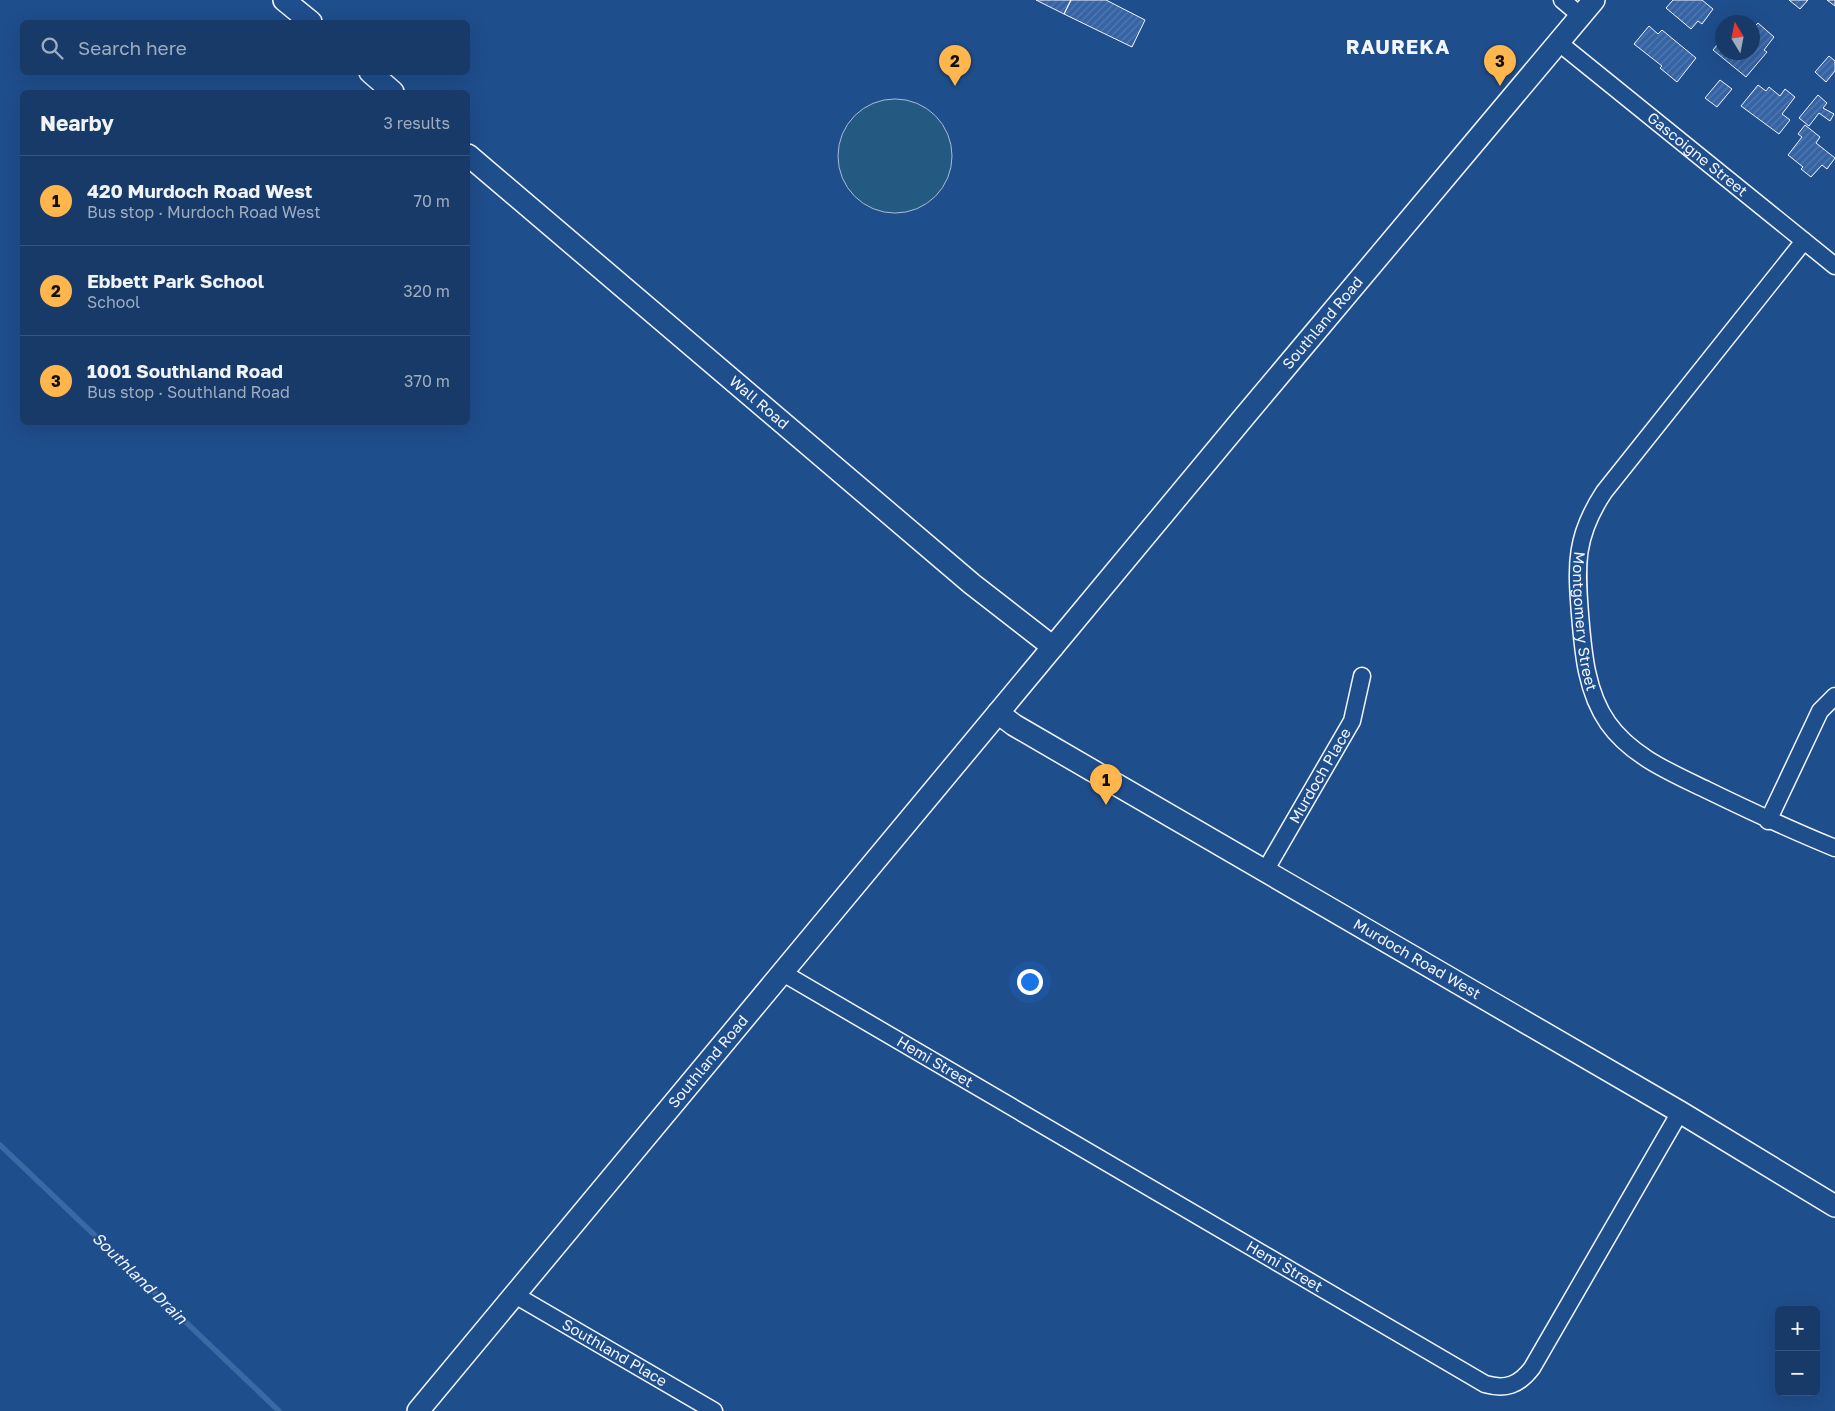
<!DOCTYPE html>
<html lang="en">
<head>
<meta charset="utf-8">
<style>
  :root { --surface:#173a69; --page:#244571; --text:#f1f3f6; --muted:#9eadc0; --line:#36547d; --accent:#ffb74d }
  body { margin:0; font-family:"Golos Text",sans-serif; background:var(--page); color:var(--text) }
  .controls { position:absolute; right:15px; bottom:15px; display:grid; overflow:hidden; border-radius:8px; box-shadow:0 5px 20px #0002 }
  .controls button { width:45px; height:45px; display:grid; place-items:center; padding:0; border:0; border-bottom:1px solid var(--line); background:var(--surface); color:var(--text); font:25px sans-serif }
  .compass { position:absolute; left:1715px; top:15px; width:45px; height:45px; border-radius:50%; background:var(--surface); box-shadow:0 5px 20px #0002; rotate:350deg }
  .you { position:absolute; left:1029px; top:981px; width:18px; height:18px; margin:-12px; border:4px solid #fff; border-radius:50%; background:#1a73e8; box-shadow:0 0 0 8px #1a73e833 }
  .badge { display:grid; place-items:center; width:32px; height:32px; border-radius:50%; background:var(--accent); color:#111; font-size:16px; font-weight:700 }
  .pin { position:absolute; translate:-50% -41px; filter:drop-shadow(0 1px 2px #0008) }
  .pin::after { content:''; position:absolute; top:26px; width:18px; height:15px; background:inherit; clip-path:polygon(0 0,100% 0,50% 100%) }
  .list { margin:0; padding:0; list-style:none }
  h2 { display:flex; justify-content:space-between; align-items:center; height:65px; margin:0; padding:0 20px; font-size:21px }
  h2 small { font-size:16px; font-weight:400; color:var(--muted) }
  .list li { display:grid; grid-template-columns:32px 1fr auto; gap:15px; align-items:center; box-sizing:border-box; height:90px; padding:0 20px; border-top:1px solid var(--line) }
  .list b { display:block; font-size:19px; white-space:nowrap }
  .list p { margin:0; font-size:16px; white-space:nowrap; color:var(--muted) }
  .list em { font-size:16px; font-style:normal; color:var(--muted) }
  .icon { flex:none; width:28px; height:28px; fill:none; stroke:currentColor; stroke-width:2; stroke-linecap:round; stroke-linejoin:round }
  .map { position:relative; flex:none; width:1835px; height:1411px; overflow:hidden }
  .search { position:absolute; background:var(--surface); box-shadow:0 5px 20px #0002; left:20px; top:20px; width:450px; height:55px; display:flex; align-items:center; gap:12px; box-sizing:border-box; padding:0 18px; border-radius:8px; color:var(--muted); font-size:19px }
  .panel { position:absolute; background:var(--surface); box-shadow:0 5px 20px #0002; left:20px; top:90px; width:450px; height:335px; border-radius:8px }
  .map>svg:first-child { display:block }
</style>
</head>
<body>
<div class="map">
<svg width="1835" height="1411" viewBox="0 0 1835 1411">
  <defs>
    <pattern id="building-hatch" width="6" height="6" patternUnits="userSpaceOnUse" patternTransform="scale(1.25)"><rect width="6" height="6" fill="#3563a3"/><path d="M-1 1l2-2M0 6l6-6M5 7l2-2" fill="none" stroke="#537ab1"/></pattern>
  </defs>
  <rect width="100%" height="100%" fill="#1f4e8c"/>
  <path fill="#245a82" stroke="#a8bbd7" d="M838 156a57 57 0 1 1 114 0a57 57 0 1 1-114 0Z"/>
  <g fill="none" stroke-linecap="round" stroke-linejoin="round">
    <path stroke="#3b69a3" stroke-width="5.5" d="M 0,1145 L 279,1411"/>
  </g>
  <path fill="url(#building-hatch)" stroke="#f2f6ff" d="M 1036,0 L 1071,0 L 1064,14 Z
    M 1071,0 L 1106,0 L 1145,20 L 1132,47 L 1064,14 Z
    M 1673,0 L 1702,0 L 1713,9 L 1702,24 L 1698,21 L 1691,29 L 1666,8 Z
    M 1789,0 L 1808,0 L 1800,9 Z
    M 1827,0 L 1835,0 L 1835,6 Z
    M 1758,23 L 1774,37 L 1764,50 L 1767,52 L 1746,77 L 1713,50 L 1722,39 L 1722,52 L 1752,52 L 1752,29 Z
    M 1649,26 L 1658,34 L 1662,30 L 1696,58 L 1677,82 L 1660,68 L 1662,66 L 1634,44 Z
    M 1829,56 L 1835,61 L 1835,71 L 1826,82 L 1815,72 Z
    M 1720,80 L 1732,89 L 1717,107 L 1705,98 Z
    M 1758,85 L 1766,91 L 1769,87 L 1780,96 L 1785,89 L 1795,97 L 1782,114 L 1790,120 L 1779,134 L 1741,106 Z
    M 1818,95 L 1827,103 L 1823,108 L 1834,114 L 1830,121 L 1819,113 L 1809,126 L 1799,118 Z
    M 1805,125 L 1820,137 L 1816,143 L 1835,158 L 1827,169 L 1822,165 L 1811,177 L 1801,169 L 1803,167 L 1788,155 L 1802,137 L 1798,134 Z"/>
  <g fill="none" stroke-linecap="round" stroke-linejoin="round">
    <defs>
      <g id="minor">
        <path d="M 1562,0 L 1581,16"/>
        <path id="s1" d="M 1558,42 L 1835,266"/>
        <path id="s2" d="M 1804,241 L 1604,492 C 1575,536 1576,564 1580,614 C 1583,651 1586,692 1608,723 C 1631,756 1672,773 1707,790 C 1750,811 1791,830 1835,848"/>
        <path d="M 1768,821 L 1820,711 L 1835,696"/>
        <path id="s3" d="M 1265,871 L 1352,721 L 1362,676"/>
        <path id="s4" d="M 783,973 L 1485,1384 C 1506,1390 1519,1385 1532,1368 L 1680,1112"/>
        <path id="s5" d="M 515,1295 L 714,1411"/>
      </g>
      <g id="tertiary">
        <path d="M 284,0 L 311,22"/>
        <path d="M 370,72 L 393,92"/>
        <path id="s6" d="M 468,155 L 972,584 L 1053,647"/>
        <path id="s7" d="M 998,713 L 1014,725 L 1680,1112 L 1835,1206"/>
        <path id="s8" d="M 418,1411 L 1244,417 L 1594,0"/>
      </g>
    </defs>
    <use href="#minor" stroke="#f2f6ff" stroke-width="19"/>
    <use href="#tertiary" stroke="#f2f6ff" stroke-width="24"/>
    <use href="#minor" stroke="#1f4e8c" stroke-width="16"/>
    <use href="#tertiary" stroke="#1f4e8c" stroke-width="21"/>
  </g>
  <g text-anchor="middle" stroke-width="4" stroke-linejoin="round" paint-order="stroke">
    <g font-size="15" fill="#f2f6ff" stroke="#1f4e8c">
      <text dy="5" stroke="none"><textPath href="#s1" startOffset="179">Gascoigne Street</textPath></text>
      <text dy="5" stroke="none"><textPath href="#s8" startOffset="1415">Southland Road</textPath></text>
      <text dy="5" stroke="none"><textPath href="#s6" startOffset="382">Wall Road</textPath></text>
      <text dy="5" stroke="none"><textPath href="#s2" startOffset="456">Montgomery Street</textPath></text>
      <text dy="5" stroke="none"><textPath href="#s3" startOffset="110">Murdoch Place</textPath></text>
      <text dy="5" stroke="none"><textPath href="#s7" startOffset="486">Murdoch Road West</textPath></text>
      <text dy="5" stroke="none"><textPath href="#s8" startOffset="454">Southland Road</textPath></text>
      <text dy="5" stroke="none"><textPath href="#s4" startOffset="176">Hemi Street</textPath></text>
      <text dy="5" stroke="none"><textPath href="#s4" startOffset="581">Hemi Street</textPath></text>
      <text dy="5" stroke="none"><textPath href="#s5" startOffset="115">Southland Place</textPath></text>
    </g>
    <g font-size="16" font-style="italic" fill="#f2f6ff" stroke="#1f4e8c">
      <text transform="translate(140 1278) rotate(44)" y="6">Southland Drain</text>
    </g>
    <g font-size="20" font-weight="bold" letter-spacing="1" fill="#f2f6ff" stroke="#1f4e8c">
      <text x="1398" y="54">RAUREKA</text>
    </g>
  </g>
</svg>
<div class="controls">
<button>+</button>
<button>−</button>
</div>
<svg class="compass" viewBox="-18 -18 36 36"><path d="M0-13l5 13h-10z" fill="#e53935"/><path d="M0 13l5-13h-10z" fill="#9eadc0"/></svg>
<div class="you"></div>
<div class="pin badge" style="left:1106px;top:805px">1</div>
<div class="pin badge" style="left:955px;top:86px">2</div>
<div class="pin badge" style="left:1500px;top:86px">3</div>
<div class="search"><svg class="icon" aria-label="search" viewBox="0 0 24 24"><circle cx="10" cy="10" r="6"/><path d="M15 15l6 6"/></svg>Search here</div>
<section class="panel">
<h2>Nearby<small>3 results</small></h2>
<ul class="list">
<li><span class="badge">1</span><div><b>420 Murdoch Road West</b><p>Bus stop · Murdoch Road West</p></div><em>70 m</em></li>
<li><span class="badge">2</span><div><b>Ebbett Park School</b><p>School</p></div><em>320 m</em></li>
<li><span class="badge">3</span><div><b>1001 Southland Road</b><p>Bus stop · Southland Road</p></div><em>370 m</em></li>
</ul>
</section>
</div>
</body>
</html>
